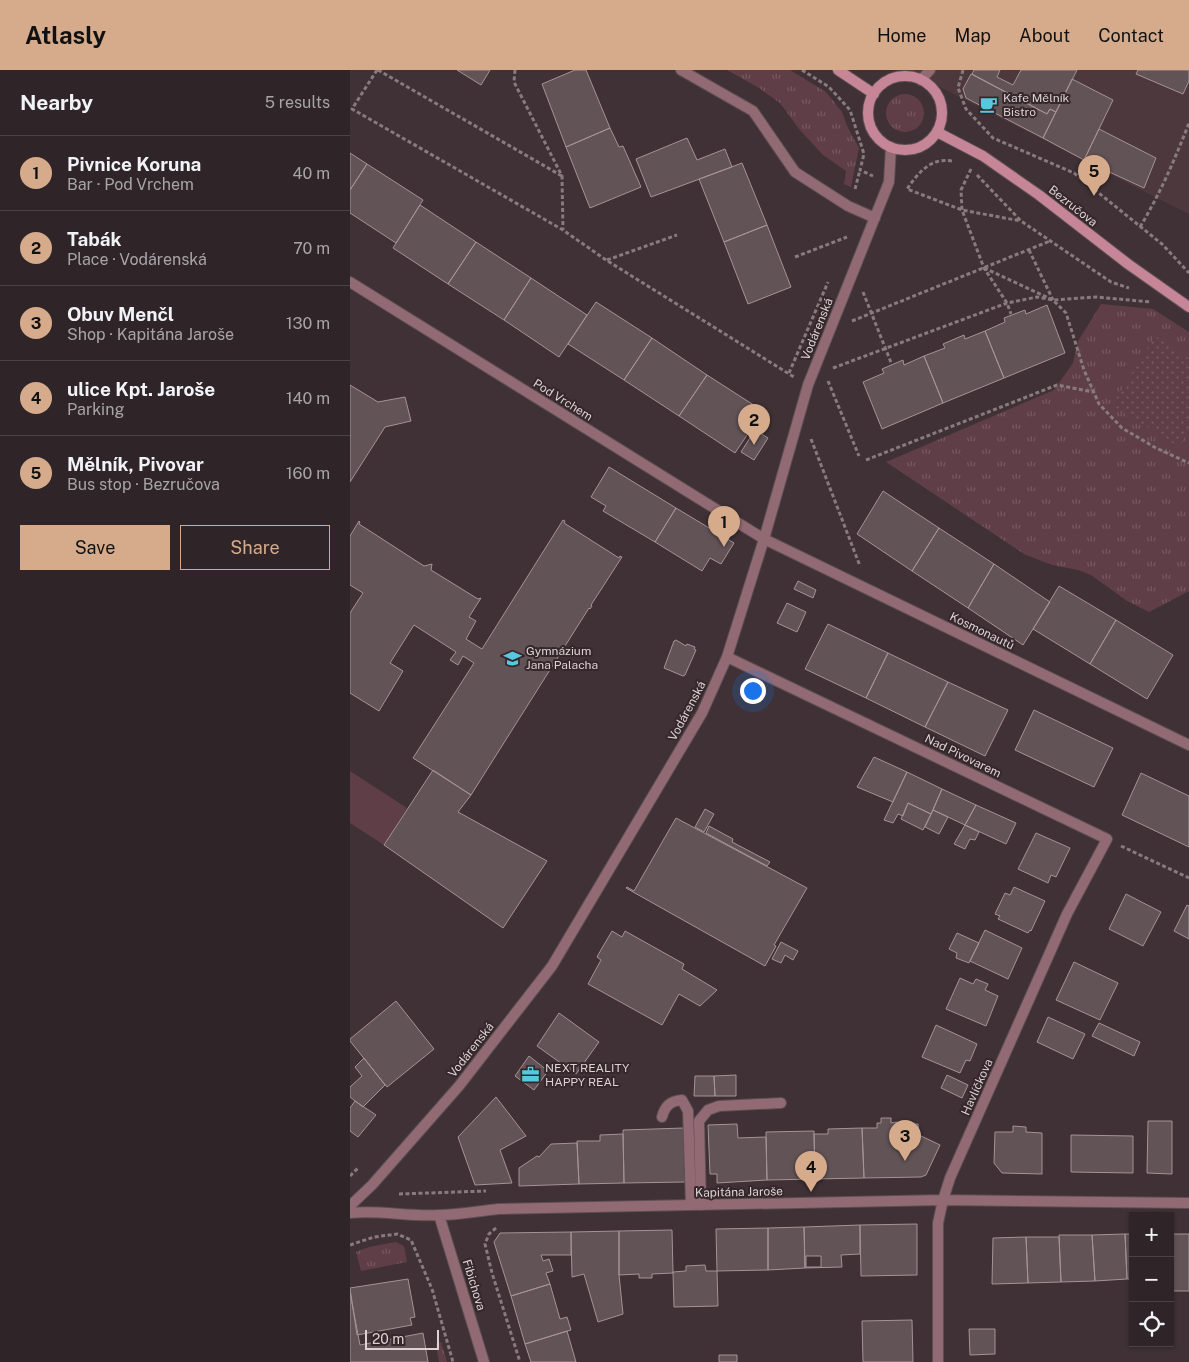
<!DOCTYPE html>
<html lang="en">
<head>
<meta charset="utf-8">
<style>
  :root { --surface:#2f2528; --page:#3b3134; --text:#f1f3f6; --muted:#a7a5a8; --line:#4a4245; --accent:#d6ab8b }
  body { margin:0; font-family:"Public Sans",sans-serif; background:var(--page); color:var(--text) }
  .controls { position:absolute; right:15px; bottom:15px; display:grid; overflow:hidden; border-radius:0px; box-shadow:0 1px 4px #0004 }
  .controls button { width:45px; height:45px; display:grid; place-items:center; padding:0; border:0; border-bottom:1px solid var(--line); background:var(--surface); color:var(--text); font:25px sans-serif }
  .scale { position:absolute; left:15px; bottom:12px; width:74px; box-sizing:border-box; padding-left:5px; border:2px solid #dcd2d4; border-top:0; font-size:14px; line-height:18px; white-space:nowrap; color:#dcd2d4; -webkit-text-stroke:4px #35272b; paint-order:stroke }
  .you { position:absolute; left:402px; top:620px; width:18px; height:18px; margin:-12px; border:4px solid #fff; border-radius:50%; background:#1a73e8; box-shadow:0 0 0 8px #1a73e833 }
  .badge { display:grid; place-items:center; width:32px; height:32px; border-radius:50%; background:var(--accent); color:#111; font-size:16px; font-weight:700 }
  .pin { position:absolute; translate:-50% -41px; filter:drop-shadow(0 1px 2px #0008) }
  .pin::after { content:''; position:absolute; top:26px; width:18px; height:15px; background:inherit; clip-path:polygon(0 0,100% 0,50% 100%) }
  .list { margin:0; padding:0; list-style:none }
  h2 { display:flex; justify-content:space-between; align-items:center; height:65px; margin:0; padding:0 20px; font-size:21px }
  h2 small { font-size:16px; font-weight:400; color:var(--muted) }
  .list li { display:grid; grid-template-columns:32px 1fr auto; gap:15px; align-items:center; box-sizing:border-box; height:75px; padding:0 20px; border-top:1px solid var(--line) }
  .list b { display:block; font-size:19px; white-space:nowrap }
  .list p { margin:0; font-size:16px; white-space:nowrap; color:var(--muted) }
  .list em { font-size:16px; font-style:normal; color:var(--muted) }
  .actions { display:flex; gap:10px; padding:15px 20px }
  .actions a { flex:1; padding:11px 0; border:1px solid var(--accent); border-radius:0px; text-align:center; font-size:18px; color:var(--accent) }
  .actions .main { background:var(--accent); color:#111 }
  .icon { flex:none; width:28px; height:28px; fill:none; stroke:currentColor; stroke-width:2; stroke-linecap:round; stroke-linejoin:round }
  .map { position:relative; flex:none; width:839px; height:1292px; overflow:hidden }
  header { display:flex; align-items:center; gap:30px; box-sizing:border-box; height:70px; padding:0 25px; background:var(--accent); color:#111 }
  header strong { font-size:24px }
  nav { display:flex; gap:28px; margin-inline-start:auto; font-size:18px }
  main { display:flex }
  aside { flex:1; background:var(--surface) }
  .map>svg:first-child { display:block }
</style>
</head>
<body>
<header>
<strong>Atlasly</strong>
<nav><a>Home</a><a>Map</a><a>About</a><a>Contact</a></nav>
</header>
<main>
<aside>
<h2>Nearby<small>5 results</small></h2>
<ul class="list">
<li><span class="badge">1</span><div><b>Pivnice Koruna</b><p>Bar · Pod Vrchem</p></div><em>40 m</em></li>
<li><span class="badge">2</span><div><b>Tabák</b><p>Place · Vodárenská</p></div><em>70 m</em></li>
<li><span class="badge">3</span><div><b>Obuv Menčl</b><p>Shop · Kapitána Jaroše</p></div><em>130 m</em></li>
<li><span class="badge">4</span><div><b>ulice Kpt. Jaroše</b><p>Parking</p></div><em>140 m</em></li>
<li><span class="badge">5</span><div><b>Mělník, Pivovar</b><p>Bus stop · Bezručova</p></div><em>160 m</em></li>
</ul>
<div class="actions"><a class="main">Save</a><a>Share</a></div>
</aside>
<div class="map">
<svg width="839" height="1292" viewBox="0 0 839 1292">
  <defs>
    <pattern id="grass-tufts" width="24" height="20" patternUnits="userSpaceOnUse" patternTransform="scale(1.25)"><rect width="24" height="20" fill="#603e47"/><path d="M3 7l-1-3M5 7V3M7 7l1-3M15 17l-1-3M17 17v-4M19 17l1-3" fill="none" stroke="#765961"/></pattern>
    <pattern id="park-dots" width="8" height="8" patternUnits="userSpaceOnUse" patternTransform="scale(1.25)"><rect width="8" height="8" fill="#603e47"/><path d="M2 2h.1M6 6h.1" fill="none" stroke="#765961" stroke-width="1.8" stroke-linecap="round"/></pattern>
  </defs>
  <rect width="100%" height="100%" fill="#3f3135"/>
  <path fill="#4d383d" d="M 557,0 L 839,0 L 839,144 L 799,124 Z"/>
  <path fill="url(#grass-tufts)" d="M 377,0 L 440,0 L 476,22 L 492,42 L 498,58 L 509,78 L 501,117 L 494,114 L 496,101 L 473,85 L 449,59 L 430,33 L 409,18 Z
    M536 43a19 19 0 1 1 38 0a19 19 0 1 1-38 0Z
    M 751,234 L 803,239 L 839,262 L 839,521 L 799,542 L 777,531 L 741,505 L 728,500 L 702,495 L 674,484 L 536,392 L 704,320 L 723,293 L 728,271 Z
    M 46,1172 L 54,1176 L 57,1192 L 11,1201 L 6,1182 L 19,1177 Z
    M 91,1272 L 97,1292 L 89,1292 L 86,1274 Z"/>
  <path fill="url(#park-dots)" d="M 805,266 L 839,288 L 839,361 L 829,377 L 762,335 Z"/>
  <path fill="#603e47" d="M 0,701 L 57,738 L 34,775 L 0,753 Z"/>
  <path fill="#625357" stroke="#a49397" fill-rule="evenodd" d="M 107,0 L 140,0 L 131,15 Z
    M 225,0 L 236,0 L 260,58 L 216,77 L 192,14 Z
    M 624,0 L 650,0 L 647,7 L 663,15 L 671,0 L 727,0 L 706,42 L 700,39 L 697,44 L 622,4 Z
    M 788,0 L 839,0 L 839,11 L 833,24 L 786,4 Z
    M 621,4 L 697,44 L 700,39 L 706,42 L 693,68 L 616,28 L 613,19 Z
    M 722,9 L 763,30 L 734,90 L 693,68 Z
    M 260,58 L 269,77 L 273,76 L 291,117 L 240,138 L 216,77 Z
    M 749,59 L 806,88 L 794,118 L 753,99 L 754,98 L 735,88 Z
    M 337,68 L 347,90 L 375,79 L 382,97 L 301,127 L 286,89 Z
    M 0,83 L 17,94 L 0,120 Z
    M 392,93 L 417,155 L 374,172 L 349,109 Z
    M 17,94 L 73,130 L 46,173 L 0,143 L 0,120 Z
    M 70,135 L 126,172 L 98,214 L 43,178 Z
    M 417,155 L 441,217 L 398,234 L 374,172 Z
    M 126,172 L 181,208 L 154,250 L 98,214 Z
    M 181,208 L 237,245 L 209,287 L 154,250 Z
    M 246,232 L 302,268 L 274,310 L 218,274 Z
    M 697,235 L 715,283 L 654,308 L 635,261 L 655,252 L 654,248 L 675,240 L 676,244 Z
    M 635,261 L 654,308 L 593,333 L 574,286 L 595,278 L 593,274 L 614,265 L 615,269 Z
    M 302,268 L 357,305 L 329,346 L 274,310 Z
    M 574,286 L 593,333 L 532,359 L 513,312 L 534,303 L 532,299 L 553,290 L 554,295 Z
    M 357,305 L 413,341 L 385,383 L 329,346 Z
    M 0,315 L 28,332 L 55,327 L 61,351 L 35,357 L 0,412 Z
    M 405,360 L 418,368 L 404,390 L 391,382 Z
    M 259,397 L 326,438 L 305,472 L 253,441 L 256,436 L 241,427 Z
    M 533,421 L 589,458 L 562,501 L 507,464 Z
    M 326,438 L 384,473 L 371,494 L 360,488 L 352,501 L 305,472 Z
    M 213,450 L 215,451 L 214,453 L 269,488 L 270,486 L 272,487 L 241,535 L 242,536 L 240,539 L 239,538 L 121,725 L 63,688 L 124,593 L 113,586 L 108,595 L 100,590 L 106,582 L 64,555 L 40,593 L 53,601 L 29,641 L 0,623 L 0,543 L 13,523 L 0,515 L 0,466 L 9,451 L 10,452 L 9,454 L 74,496 L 82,494 L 81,500 L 128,529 L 131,528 L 119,547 L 126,551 L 116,569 L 132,579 Z
    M 589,458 L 644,494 L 618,538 L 562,501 Z
    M 644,494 L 700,532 L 673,575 L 618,538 Z
    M 448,511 L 466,520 L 463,528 L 444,519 Z
    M 709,516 L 766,550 L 740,594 L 683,559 Z
    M 437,533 L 456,542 L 447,562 L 427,553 Z
    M 766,550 L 823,585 L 797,629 L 740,594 Z
    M 478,554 L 538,583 L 516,628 L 455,599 Z
    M 326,570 L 336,576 L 337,574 L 345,577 L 344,579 L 346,580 L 335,605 L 333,606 L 314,598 L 324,571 Z
    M 538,583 L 598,612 L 575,657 L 516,628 Z
    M 598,612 L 658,640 L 635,686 L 575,657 Z
    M 684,640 L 763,678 L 744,717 L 665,680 Z
    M 524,687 L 557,702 L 543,732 L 507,717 Z
    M 83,700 L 121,725 L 108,742 L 197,791 L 153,858 L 34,775 Z
    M 557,702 L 592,719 L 581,744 L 558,733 L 553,746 L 548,744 L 543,753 L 534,750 Z
    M 791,703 L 839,726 L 839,777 L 772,745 Z
    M 592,719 L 626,735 L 615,755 L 583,740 Z
    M 558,733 L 581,744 L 573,760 L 551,749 Z
    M 626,735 L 666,753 L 656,774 L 615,755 Z
    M 355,739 L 364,744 L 354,762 L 345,757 Z
    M 583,740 L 598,747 L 589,764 L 575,757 Z
    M 326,748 L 457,818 L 424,875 L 426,876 L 415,896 L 276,818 L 277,817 L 284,821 Z
    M 615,755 L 629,762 L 625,770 L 620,769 L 615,779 L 604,774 Z
    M 359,756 L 383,769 L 382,772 L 420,792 L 417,796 L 356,763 Z
    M 686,763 L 720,778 L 706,807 L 701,805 L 698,813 L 668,799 Z
    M 664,817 L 695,831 L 681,861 L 680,860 L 678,863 L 648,849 L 650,846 L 645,844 L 655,823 L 660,825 Z
    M 776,824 L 811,842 L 793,876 L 759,859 Z
    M 837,835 L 839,836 L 839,869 L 824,861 Z
    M 635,860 L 672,878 L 658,909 L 620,891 Z
    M 262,861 L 272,867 L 275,861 L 334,894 L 332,899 L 367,920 L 350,936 L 329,924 L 312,955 L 238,914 L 251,890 L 247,887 L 248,885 Z
    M 607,863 L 629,873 L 619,893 L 606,888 L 607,883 L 599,879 Z
    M 431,872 L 448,881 L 443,890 L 435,885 L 431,893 L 422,889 Z
    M 724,892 L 768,913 L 750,950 L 706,930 Z
    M 610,908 L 623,914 L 626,909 L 638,914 L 635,920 L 648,926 L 636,956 L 596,939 Z
    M 46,931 L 84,979 L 37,1017 L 0,971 L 0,969 Z
    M 209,943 L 249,972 L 226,1004 L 187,976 Z
    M 698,947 L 735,964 L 723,989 L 687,972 Z
    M 749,953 L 790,972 L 784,986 L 742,966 Z
    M 586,955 L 627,974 L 620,991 L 616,990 L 610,1003 L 572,987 Z
    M 179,986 L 198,1001 L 184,1020 L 165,1006 Z
    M 14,988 L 35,1015 L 13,1037 L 0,1027 L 0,1017 L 12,1006 L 5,997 Z
    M 386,1005 L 386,1026 L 365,1026 L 364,1006 Z
    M 597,1005 L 618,1015 L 612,1028 L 591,1018 Z
    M 345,1006 L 364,1006 L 365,1026 L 344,1026 Z
    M 146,1027 L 176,1066 L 150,1080 L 162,1113 L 125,1115 L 108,1067 Z
    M 5,1031 L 26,1045 L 8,1067 L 0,1061 L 0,1038 Z
    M 531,1048 L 541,1048 L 541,1053 L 547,1052 L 547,1054 L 568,1054 L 569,1065 L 590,1075 L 576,1105 L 571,1107 L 514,1108 L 512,1058 L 527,1058 L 527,1053 L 531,1053 Z
    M 798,1051 L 822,1051 L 822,1104 L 797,1103 Z
    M 387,1054 L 388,1068 L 416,1067 L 417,1110 L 367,1113 L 367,1104 L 360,1104 L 358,1055 Z
    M 663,1056 L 676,1057 L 676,1062 L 692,1063 L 692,1104 L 652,1103 L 644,1093 L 645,1062 L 663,1062 Z
    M 334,1058 L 335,1112 L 274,1113 L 273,1060 Z
    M 512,1058 L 514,1108 L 465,1109 L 464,1064 L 478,1064 L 478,1059 Z
    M 464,1061 L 465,1109 L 417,1110 L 416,1062 Z
    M 273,1064 L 274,1113 L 229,1114 L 227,1071 L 250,1071 L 250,1065 Z
    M 721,1065 L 783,1066 L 783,1103 L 721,1102 Z
    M 227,1073 L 229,1114 L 169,1116 L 169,1098 L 187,1086 L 189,1087 L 201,1074 Z
    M 567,1154 L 567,1205 L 511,1206 L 510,1155 Z
    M 510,1155 L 510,1184 L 491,1185 L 492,1197 L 455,1198 L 454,1157 ZM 456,1186 L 471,1186 L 471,1197 L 456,1197 Z
    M 454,1157 L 455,1198 L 418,1200 L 418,1158 Z
    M 418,1158 L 418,1200 L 367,1201 L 366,1159 Z
    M 322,1160 L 323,1203 L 302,1204 L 302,1208 L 289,1208 L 289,1204 L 269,1205 L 269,1161 Z
    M 269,1161 L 269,1205 L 273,1244 L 248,1252 L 234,1204 L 222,1207 L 221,1162 Z
    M 221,1162 L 221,1185 L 191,1185 L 193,1191 L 199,1189 L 203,1201 L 196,1203 L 200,1214 L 161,1226 L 144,1172 L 150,1163 Z
    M 775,1164 L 777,1209 L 745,1211 L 742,1165 Z
    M 775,1164 L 783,1164 L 783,1209 L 777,1209 Z
    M 820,1164 L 839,1164 L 839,1221 L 820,1221 Z
    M 709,1165 L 742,1165 L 745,1211 L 711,1212 Z
    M 676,1167 L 709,1167 L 711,1212 L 678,1213 Z
    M 676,1167 L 678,1213 L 642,1214 L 643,1168 Z
    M 355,1195 L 356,1201 L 367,1201 L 368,1236 L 324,1237 L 323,1202 L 336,1201 L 336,1196 Z
    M 58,1209 L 65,1247 L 60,1248 L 62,1255 L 7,1265 L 0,1218 Z
    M 200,1214 L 210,1249 L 217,1247 L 221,1260 L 175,1274 L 161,1226 Z
    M 0,1223 L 10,1275 L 73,1263 L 78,1292 L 0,1292 Z
    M 562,1250 L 563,1292 L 513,1292 L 512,1251 Z
    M 619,1259 L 645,1259 L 645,1284 L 620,1285 Z
    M 217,1261 L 226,1292 L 181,1292 L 175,1274 Z
    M 369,1285 L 387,1285 L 387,1292 L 369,1292 Z"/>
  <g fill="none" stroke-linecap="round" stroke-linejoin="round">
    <defs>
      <path id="lane" d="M 312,1047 C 315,1036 320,1031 332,1030 L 338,1041 L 341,1135
        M 351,1135 L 349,1051 L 358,1040 L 369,1036 L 431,1033"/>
      <path id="street" d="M 331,0 L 403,41 L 445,102 L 498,136 L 525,148
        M 571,10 L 580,0
        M 0,212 L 414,469 L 839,675
        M 377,587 L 757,769 L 717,844 L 600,1108 L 593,1130 L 588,1153 L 588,1292
        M 0,1136 L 22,1115 L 109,1016 L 202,896 L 352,643 L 377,587 L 414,469 L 458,315 L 539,112 L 541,77
        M 0,1143 C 30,1140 59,1147 89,1145 C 109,1145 128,1141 148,1139 L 593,1130 L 839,1133
        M 89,1145 L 134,1292"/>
      <path id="secondary" d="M 488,0 L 524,24
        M518 43a37 37 0 1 1 74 0a37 37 0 1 1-74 0Z
        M 587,62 L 633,86 L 689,125 L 778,194 L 839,237"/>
    </defs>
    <use href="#lane" stroke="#5b4e52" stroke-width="12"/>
    <use href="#street" stroke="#5b4e52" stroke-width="12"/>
    <use href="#secondary" stroke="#5b4e52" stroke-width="12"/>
    <path stroke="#877b7e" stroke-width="3" stroke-dasharray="4 2.5" stroke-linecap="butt" d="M 27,0 L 2,39 L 213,160 L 256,190 L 444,307
      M 28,0 L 212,106
      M 165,0 L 164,12 L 212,106 L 213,160
      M 452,0 L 479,17 L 500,40 L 514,84 L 510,100 L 523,106
      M 613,0 L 608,18 L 616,39 L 643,68 L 724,103 L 812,174 L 839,203
      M 602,91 C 581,87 568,103 557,119 L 612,140 L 671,151
      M 621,99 L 611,120 L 612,140 L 634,198 L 657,233 L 661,244
      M 627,105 L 671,151 L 761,212 L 779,218
      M 505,119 L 510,100
      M 790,157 C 810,124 825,89 839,53
      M 679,180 L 703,230
      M 445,187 L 497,167
      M 257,190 L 327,165
      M 634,198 L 703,230 L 716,243 L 734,300 L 749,334 L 772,358 L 806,378 L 839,393
      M 513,222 L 542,295
      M 502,251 L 700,171
      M 483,298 L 657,233 L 687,227 L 703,230 L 746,227 L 801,232
      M 439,303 L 478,212
      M 478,311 L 509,386
      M 461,369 L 510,496
      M 516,390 L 707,315 L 743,322
      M 771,776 L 839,808
      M 0,1106 L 8,1098
      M 49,1124 L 136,1121
      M 146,1158 L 139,1164 L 135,1174 L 142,1203 L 170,1292
      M 0,1175 L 24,1167 L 47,1164 L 61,1170 L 82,1219 L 103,1292"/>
    <use href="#lane" stroke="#926a74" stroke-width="10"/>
    <use href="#street" stroke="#926a74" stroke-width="10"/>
    <use href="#secondary" stroke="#c68697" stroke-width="10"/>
  </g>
  <defs>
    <symbol id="cafe-bare" viewBox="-9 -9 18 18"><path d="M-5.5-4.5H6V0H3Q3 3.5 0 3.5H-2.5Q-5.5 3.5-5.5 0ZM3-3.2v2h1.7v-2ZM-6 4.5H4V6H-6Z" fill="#55cadf" stroke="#35272b" stroke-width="2.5" paint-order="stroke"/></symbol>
    <symbol id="school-bare" viewBox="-9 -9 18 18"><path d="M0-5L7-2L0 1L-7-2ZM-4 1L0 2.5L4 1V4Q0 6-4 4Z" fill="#55cadf" stroke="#35272b" stroke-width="2.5" paint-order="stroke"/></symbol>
    <symbol id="office-bare" viewBox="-9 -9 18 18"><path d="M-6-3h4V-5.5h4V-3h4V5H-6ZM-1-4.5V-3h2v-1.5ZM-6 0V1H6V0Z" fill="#55cadf" stroke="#35272b" stroke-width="2.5" paint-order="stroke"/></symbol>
  </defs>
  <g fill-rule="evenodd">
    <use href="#cafe-bare" x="626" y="22" width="25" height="25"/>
    <use href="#school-bare" x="150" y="576" width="25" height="25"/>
    <use href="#office-bare" x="168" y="992" width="25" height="25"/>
  </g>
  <g text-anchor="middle" stroke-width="4" stroke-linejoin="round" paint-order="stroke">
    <g font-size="12" fill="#dcd2d4" stroke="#35272b" text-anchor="start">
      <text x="653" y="32">Kafe Mělník<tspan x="653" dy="14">Bistro</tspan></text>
      <text x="176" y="585">Gymnázium<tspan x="176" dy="14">Jana Palacha</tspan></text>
      <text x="195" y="1002">NEXT REALITY<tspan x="195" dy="14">HAPPY REAL</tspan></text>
    </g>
    <g font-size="12" fill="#dcd2d4" stroke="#35272b">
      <text transform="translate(723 136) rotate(38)" y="4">Bezručova</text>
      <text transform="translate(467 259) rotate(-68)" y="4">Vodárenská</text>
      <text transform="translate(213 330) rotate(32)" y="4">Pod Vrchem</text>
      <text transform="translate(632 561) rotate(26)" y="4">Kosmonautů</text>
      <text transform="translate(337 641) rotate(-62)" y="4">Vodárenská</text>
      <text transform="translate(613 686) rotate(26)" y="4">Nad Pivovarem</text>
      <text transform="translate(121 980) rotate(-52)" y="4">Vodárenská</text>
      <text transform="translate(627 1017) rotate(-66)" y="4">Havlíčkova</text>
      <text transform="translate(389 1122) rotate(-1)" y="4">Kapitána Jaroše</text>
      <text transform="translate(124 1215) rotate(73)" y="4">Fibichova</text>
    </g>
  </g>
</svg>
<div class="controls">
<button>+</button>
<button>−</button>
<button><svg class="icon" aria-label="locate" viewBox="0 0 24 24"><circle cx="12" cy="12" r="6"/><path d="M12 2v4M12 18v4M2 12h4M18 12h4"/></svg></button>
</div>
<div class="scale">20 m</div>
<div class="you"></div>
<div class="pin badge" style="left:374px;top:477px">1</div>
<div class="pin badge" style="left:404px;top:375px">2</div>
<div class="pin badge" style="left:555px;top:1091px">3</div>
<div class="pin badge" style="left:461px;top:1122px">4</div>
<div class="pin badge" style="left:744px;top:126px">5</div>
</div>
</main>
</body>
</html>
